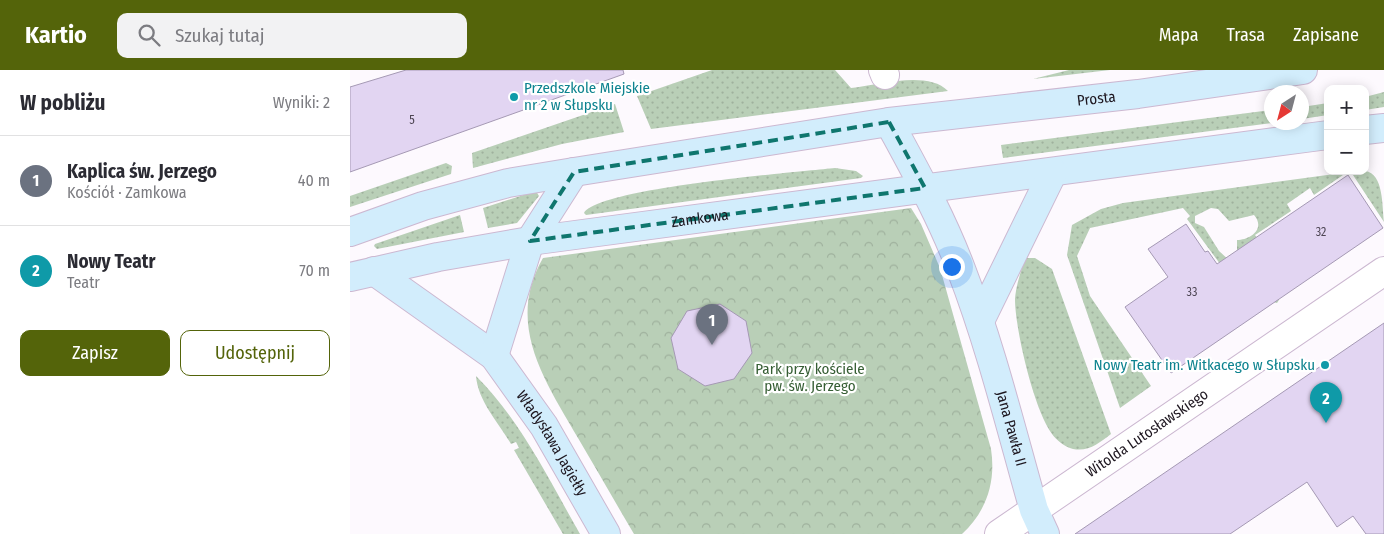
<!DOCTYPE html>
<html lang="pl">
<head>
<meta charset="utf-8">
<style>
  :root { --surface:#fff; --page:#f2f2f3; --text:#2b2b33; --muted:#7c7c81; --line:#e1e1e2; --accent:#54640a }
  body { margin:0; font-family:"Fira Sans Condensed",sans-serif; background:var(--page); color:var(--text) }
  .controls { position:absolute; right:15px; top:15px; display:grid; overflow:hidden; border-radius:10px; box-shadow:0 2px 12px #0003 }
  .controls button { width:45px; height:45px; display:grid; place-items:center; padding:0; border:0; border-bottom:1px solid var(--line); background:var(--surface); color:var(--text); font:25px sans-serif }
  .compass { position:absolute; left:914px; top:15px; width:45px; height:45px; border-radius:50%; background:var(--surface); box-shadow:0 2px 12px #0003; rotate:216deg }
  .you { position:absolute; left:601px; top:196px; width:18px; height:18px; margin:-12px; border:4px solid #fff; border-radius:50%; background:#1a73e8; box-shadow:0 0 0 8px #1a73e833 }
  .badge { display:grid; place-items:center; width:32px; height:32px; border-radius:50%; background:var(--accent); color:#fff; font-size:16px; font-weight:700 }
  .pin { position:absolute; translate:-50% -41px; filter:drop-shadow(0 1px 2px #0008) }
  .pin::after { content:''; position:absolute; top:26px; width:18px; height:15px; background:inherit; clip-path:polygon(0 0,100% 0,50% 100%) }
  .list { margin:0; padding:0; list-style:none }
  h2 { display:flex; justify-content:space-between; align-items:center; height:65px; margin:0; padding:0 20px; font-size:21px }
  h2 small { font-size:16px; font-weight:400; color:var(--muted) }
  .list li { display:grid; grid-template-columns:32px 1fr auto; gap:15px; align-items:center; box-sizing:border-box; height:90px; padding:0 20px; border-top:1px solid var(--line) }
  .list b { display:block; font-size:19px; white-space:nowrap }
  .list p { margin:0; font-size:16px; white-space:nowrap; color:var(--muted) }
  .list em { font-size:16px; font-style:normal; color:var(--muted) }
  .actions { display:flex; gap:10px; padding:15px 20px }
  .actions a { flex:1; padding:11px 0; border:1px solid var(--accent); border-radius:10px; text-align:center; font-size:18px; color:var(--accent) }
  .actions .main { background:var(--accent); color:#fff }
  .icon { flex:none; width:28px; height:28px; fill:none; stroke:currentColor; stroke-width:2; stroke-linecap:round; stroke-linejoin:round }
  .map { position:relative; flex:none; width:1034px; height:464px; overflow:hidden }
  header { display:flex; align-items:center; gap:30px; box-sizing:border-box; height:70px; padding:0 25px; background:var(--accent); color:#fff }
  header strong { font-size:24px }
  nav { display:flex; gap:28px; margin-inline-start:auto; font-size:18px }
  .search { width:350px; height:45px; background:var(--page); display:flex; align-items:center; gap:12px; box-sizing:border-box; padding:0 18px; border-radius:10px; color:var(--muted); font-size:19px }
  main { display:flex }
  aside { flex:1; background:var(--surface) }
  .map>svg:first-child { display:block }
</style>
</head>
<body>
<header>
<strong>Kartio</strong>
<div class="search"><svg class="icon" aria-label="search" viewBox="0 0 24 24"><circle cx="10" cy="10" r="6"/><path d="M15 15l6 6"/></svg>Szukaj tutaj</div>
<nav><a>Mapa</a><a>Trasa</a><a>Zapisane</a></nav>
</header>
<main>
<aside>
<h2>W pobliżu<small>Wyniki: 2</small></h2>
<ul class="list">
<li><span class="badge" style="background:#6b7280">1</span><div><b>Kaplica św. Jerzego</b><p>Kościół · Zamkowa</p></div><em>40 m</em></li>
<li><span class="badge" style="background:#0f9aa8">2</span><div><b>Nowy Teatr</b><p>Teatr</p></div><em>70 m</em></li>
</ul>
<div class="actions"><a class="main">Zapisz</a><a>Udostępnij</a></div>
</aside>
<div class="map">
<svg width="1034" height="464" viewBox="0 0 1034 464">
  <defs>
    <pattern id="grass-dots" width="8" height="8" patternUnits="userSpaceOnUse" patternTransform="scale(1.25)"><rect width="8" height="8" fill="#b9cfb7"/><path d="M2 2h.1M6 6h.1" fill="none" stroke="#9fb19d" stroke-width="1.8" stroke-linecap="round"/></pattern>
    <pattern id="park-crowns" width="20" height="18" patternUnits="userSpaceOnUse" patternTransform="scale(1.25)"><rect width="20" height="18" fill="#b9cfb7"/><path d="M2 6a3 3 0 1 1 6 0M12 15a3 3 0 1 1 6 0" fill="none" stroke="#9fb19d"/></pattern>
  </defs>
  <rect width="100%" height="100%" fill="#fdf9fe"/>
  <path fill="url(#grass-dots)" d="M 362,0 L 485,0 L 501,18 C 528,15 578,0 598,21 L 301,59 L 287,26 Z
    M 719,0 L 760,0 L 683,9 Z
    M 1034,22 L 1034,37 L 1015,40 L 1015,27 Z
    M 978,33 L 978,45 L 952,49 L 952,37 Z
    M 265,34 L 274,62 L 212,74 L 123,98 L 122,83 Z
    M 921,40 L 922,53 L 653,88 L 651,75 Z
    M 96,93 L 102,96 L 101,104 L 0,137 L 0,126 Z
    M 485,98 L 506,101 L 513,106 L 511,108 L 236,145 L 234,143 C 248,118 448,102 485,98 Z
    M 1015,101 C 1034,103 1032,137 1034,152 L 1001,102 Z
    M 992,103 L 993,105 L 964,125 L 960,118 L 937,134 L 941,141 L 905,165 L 912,174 L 913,207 L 929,230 L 927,233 L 923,232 L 887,181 L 887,170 C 900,170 916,159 904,145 L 879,151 L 868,139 L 861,138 L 845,146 L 845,153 L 854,157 L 869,181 L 880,191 L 890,221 L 837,149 L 840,146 L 833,138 L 740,158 L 727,186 L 740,226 L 801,316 L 770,338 L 717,185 L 722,155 L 751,139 L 773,133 Z
    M 186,121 L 189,126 L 167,153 L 138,158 L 133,138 Z
    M 110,145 L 114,162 L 27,179 L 24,176 L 25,174 Z
    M 675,188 L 685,188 L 702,199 L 761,364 C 749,373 739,382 723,379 C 715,377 706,370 702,364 C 684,340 665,259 665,229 C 666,215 671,201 675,188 Z
    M 126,306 C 171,351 199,410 230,464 L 213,464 L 164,380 L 169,378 L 166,372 L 161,374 C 148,352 128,331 126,306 Z"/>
  <path fill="url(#park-crowns)" d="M 561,138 L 571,154 L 590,198 L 641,379 C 646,411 637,441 612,464 L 284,464 C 265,432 247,400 228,368 C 195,311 155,254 193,188 Z"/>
  <path fill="#e2d5f2" stroke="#a599b4" d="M 56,0 L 273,0 L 274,4 L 0,102 L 0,17 Z
    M 998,105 L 1033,158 L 821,303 L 775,237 L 818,207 L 798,179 L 836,154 L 855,182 L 858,181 L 867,194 Z
    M 370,234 L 396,251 L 402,283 L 384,309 L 355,316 L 328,299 L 321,268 L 337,241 Z
    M 1034,253 L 1034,464 L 1016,464 L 1003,446 L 987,457 L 957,412 L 880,464 L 725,464 Z"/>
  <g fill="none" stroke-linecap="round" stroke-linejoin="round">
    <defs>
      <g id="street">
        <path d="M 533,0 L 535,5"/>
        <path id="s1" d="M 649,464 L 1034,201"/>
      </g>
      <g id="secondary">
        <path id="s2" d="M 539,52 C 565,100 592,148 611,199 C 641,277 661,359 684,440 L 695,464"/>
        <path d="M 1015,60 L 1034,58"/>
        <path id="s3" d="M 0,162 L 73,136 L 158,113 L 224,102 L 539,52 L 788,24 L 953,0"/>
        <path id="s4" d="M 24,201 L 144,286 L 194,356 L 256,464"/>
        <path id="s5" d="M 0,207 L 88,187 L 180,171 L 978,65"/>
        <path d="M 630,251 L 703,102"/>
        <path d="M 144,286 L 180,171 L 224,102"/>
      </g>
    </defs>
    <use href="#street" stroke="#ccb8d1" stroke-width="30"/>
    <use href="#secondary" stroke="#ccb8d1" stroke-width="30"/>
    <use href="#street" stroke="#fff" stroke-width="28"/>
    <use href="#secondary" stroke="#d2edfc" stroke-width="28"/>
  </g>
  <path fill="none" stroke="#0f766e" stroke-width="4" stroke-dasharray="10 6" stroke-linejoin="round" d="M 539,52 L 575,118 L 180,171 L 224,102 Z"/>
  <g fill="#0f9aa8" stroke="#fff" stroke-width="2">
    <circle cx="164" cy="27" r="5"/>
    <circle cx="975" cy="295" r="5"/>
  </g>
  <g text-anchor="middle" stroke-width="4.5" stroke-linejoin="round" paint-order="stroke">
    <g font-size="12" fill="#4e4654">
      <text x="62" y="54">5</text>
      <text x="971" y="166">32</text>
      <text x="842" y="226">33</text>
    </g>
    <g font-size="15" fill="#0d838f" stroke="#fff" text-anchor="start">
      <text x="174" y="23">Przedszkole Miejskie<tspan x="174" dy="17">nr 2 w Słupsku</tspan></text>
      <text x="965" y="300" text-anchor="end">Nowy Teatr im. Witkacego w Słupsku</text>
    </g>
    <g font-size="15" fill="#1d161f" stroke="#fff">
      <text dy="5" stroke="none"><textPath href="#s3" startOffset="760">Prosta</textPath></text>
      <text dy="5" stroke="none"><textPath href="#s5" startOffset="355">Zamkowa</textPath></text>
      <text dy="5" stroke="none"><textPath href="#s2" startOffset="331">Jana Pawła II</textPath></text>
      <text dy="5" stroke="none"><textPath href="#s1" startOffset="179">Witolda Lutosławskiego</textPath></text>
      <text dy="5" stroke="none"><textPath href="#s4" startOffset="252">Władysława Jagiełły</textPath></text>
    </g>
    <g font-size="15" fill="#365e34" stroke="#fff">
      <text x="460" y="304">Park przy kościele<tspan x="460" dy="17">pw. św. Jerzego</tspan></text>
    </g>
  </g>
</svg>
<div class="controls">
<button>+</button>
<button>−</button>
</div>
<svg class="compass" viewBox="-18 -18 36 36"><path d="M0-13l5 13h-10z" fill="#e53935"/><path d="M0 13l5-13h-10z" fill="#7c7c81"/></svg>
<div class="you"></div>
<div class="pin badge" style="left:362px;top:275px;background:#6b7280">1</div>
<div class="pin badge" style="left:976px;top:353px;background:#0f9aa8">2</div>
</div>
</main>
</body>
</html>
